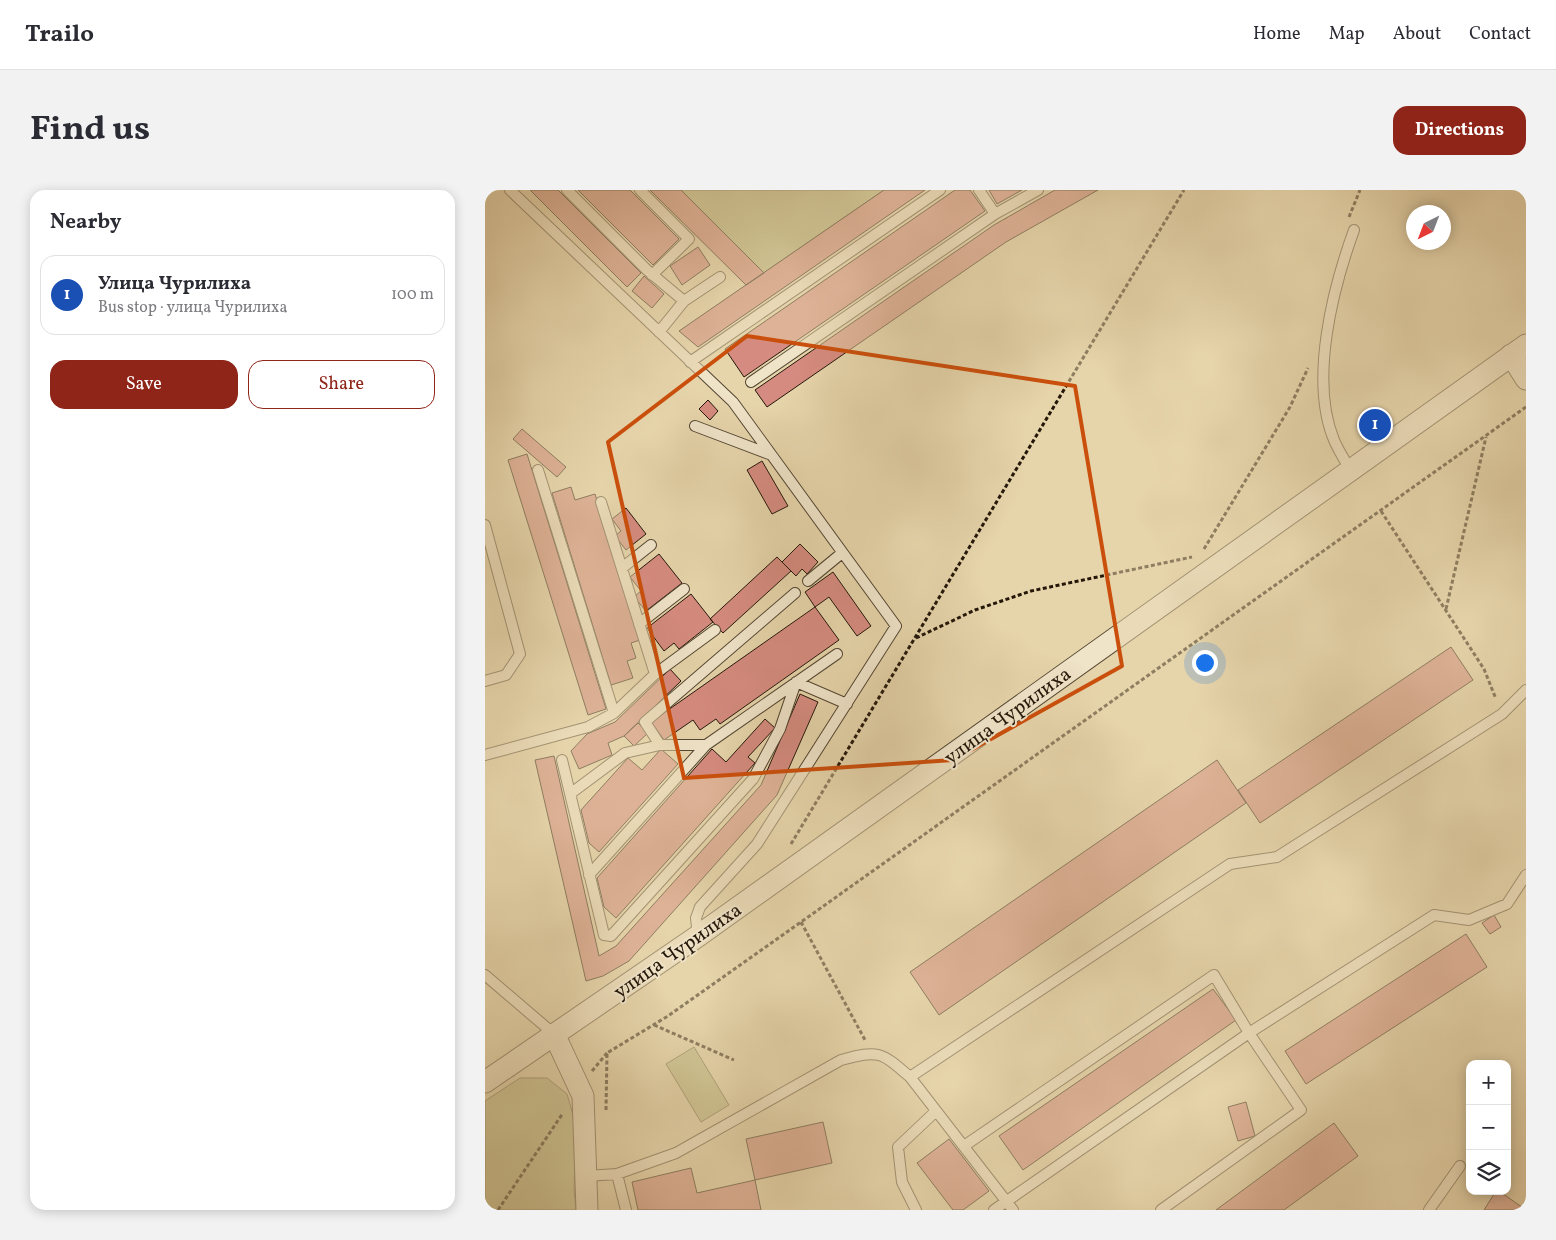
<!DOCTYPE html>
<html lang="en">
<head>
<meta charset="utf-8">
<style>
  :root { --surface:#fff; --page:#f2f2f3; --text:#2b2b33; --muted:#7c7c81; --line:#e1e1e2; --accent:#8f2418 }
  body { margin:0; font-family:Vollkorn,serif; background:var(--page); color:var(--text) }
  .controls { position:absolute; right:15px; bottom:15px; display:grid; overflow:hidden; border-radius:10px; box-shadow:0 2px 12px #0003 }
  .controls button { width:45px; height:45px; display:grid; place-items:center; padding:0; border:0; border-bottom:1px solid var(--line); background:var(--surface); color:var(--text); font:25px sans-serif }
  .compass { position:absolute; left:921px; top:15px; width:45px; height:45px; border-radius:50%; background:var(--surface); box-shadow:0 2px 12px #0003; rotate:222deg }
  .you { position:absolute; left:719px; top:472px; width:18px; height:18px; margin:-12px; border:4px solid #fff; border-radius:50%; background:#1a73e8; box-shadow:0 0 0 8px #1a73e833 }
  .badge { display:grid; place-items:center; width:32px; height:32px; border-radius:50%; background:var(--accent); color:#fff; font-size:16px; font-weight:700 }
  .pin { position:absolute; translate:-50% -50%; border:2px solid #fff; box-shadow:0 1px 5px #0006 }
  .list { margin:0; padding:0; list-style:none }
  h2 { display:flex; justify-content:space-between; align-items:center; height:65px; margin:0; padding:0 20px; font-size:21px }
  h2 small { font-size:16px; font-weight:400; color:var(--muted) }
  .list li { display:grid; grid-template-columns:32px 1fr auto; gap:15px; align-items:center; box-sizing:border-box; height:80px; margin:0 10px 10px; padding:0 10px; border:1px solid var(--line); border-radius:15px }
  .list b { display:block; font-size:19px; white-space:nowrap }
  .list p { margin:0; font-size:16px; white-space:nowrap; color:var(--muted) }
  .list em { font-size:16px; font-style:normal; color:var(--muted) }
  .actions { display:flex; gap:10px; padding:15px 20px }
  .actions a { flex:1; padding:11px 0; border:1px solid var(--accent); border-radius:15px; text-align:center; font-size:18px; color:var(--accent) }
  .actions .main { background:var(--accent); color:#fff }
  .icon { flex:none; width:28px; height:28px; fill:none; stroke:currentColor; stroke-width:2; stroke-linecap:round; stroke-linejoin:round }
  .map { position:relative; flex:none; width:1041px; height:1020px; overflow:hidden; border-radius:15px }
  header { display:flex; align-items:center; gap:30px; box-sizing:border-box; height:70px; padding:0 25px; background:var(--surface); border-bottom:1px solid var(--line) }
  header strong { font-size:24px }
  nav { display:flex; gap:28px; margin-inline-start:auto; font-size:18px }
  .intro { display:flex; align-items:center; justify-content:space-between; box-sizing:border-box; height:120px; padding:0 30px }
  h1 { margin:0; font-size:35px }
  .button { padding:12px 22px; border-radius:15px; background:var(--accent); color:#fff; font-size:18px; font-weight:700 }
  main { display:flex; gap:30px; padding:0 30px }
  aside { flex:1; background:var(--surface); border-radius:15px; box-shadow:0 2px 12px #0003 }
  .map>svg:first-child { display:block }
</style>
</head>
<body>
<header>
<strong>Trailo</strong>
<nav><a>Home</a><a>Map</a><a>About</a><a>Contact</a></nav>
</header>
<div class="intro"><h1>Find us</h1><a class="button">Directions</a></div>
<main>
<aside>
<h2>Nearby<small></small></h2>
<ul class="list">
<li><span class="badge" style="background:#1a4fb4">1</span><div><b>Улица Чурилиха</b><p>Bus stop · улица Чурилиха</p></div><em>100 m</em></li>
</ul>
<div class="actions"><a class="main">Save</a><a>Share</a></div>
</aside>
<div class="map">
<svg width="1041" height="1020" viewBox="0 0 1041 1020">
  <rect width="100%" height="100%" fill="#e6d4aa"/>
  <filter id="stains"><feTurbulence type="fractalNoise" baseFrequency=".004" numOctaves="4"/><feColorMatrix values="0 0 0 0 .2 0 0 0 0 .09 0 0 0 0 .02 0 0 0 .5 -.17"/></filter>
  <radialGradient id="worn" r=".72"><stop offset=".6" stop-color="#630" stop-opacity="0"/><stop offset="1" stop-color="#630" stop-opacity=".3"/></radialGradient>
  <path fill="#bdba83" stroke="#706846" d="M 196,0 L 399,0 L 279,83 Z
    M 209,857 L 244,915 L 216,932 L 181,874 Z
    M 35,888 L 62,888 L 82,904 L 91,935 L 89,999 L 91,1020 L 0,1020 L 0,911 Z"/>
  <path fill="#d58b7f" stroke="#24170a" d="M 45,0 L 73,0 L 156,83 L 142,97 Z
    M 93,0 L 145,0 L 194,49 L 168,75 Z
    M 165,0 L 196,0 L 279,83 L 261,95 Z
    M 399,0 L 440,0 L 213,157 L 194,141 Z
    M 470,0 L 485,0 L 500,21 L 259,187 L 240,159 Z
    M 504,0 L 537,0 L 512,14 Z
    M 570,0 L 613,0 L 521,52 L 282,217 L 270,200 L 509,35 Z
    M 213,57 L 225,75 L 197,95 L 185,76 Z
    M 159,86 L 179,104 L 167,118 L 147,101 Z
    M 223,210 L 233,221 L 225,230 L 214,219 Z
    M 37,239 L 81,277 L 72,287 L 28,249 Z
    M 42,264 L 121,519 L 103,525 L 23,270 Z
    M 277,271 L 303,316 L 287,324 L 262,280 Z
    M 86,297 L 90,310 L 110,304 L 155,450 L 146,453 L 151,468 L 142,471 L 148,488 L 126,495 L 67,303 Z
    M 141,318 L 161,344 L 141,360 L 130,346 L 136,341 L 127,329 Z
    M 315,354 L 333,372 L 322,384 L 317,379 L 311,386 L 297,372 Z
    M 174,364 L 197,393 L 161,421 L 149,407 L 156,401 L 145,387 Z
    M 292,367 L 306,381 L 238,443 L 225,429 Z
    M 348,382 L 386,436 L 372,446 L 344,407 L 330,417 L 320,402 Z
    M 206,404 L 228,432 L 194,459 L 189,453 L 179,461 L 162,438 Z
    M 330,417 L 354,450 L 235,534 L 231,529 L 215,540 L 208,530 L 179,550 L 166,532 Z
    M 966,457 L 988,490 L 775,633 L 753,600 Z
    M 185,479 L 196,491 L 139,546 L 123,553 L 127,565 L 94,579 L 86,561 L 102,544 L 130,532 Z
    M 315,504 L 333,512 L 292,605 L 144,771 L 118,786 L 101,791 L 50,570 L 69,566 L 114,766 L 131,756 L 276,595 Z
    M 280,529 L 290,538 L 263,567 L 270,573 L 131,728 L 119,717 L 112,688 L 227,559 L 241,572 Z
    M 153,533 L 163,543 L 149,556 L 139,546 Z
    M 176,559 L 193,574 L 114,662 L 104,653 L 96,620 L 143,568 L 157,580 Z
    M 732,570 L 761,613 L 454,825 L 425,782 Z
    M 1009,725 L 1016,737 L 1005,744 L 997,733 Z
    M 981,744 L 1002,777 L 821,894 L 800,861 Z
    M 728,799 L 751,830 L 538,980 L 514,946 Z
    M 761,912 L 770,946 L 753,951 L 743,917 Z
    M 338,932 L 347,973 L 270,990 L 261,949 Z
    M 849,933 L 873,966 L 799,1020 L 731,1020 Z
    M 464,949 L 504,1001 L 478,1020 L 468,1020 L 432,973 Z
    M 206,978 L 212,1003 L 270,990 L 276,1020 L 153,1020 L 147,992 Z
    M 1011,1001 L 1014,1001 L 1041,1020 L 999,1020 Z"/>
  <g fill="none" stroke-linecap="round" stroke-linejoin="round">
    <defs>
      <path id="service" d="M 25,0 L 248,212 L 411,436 L 272,654 L 215,717 L 211,728 L 213,746
        M 82,0 L 162,80 L 199,111
        M 155,0 L 204,49 L 167,85
        M 494,0 L 510,24
        M 174,142 L 199,111 L 235,87
        M 205,172 L 455,0
        M 266,192 L 510,24 L 553,0
        M 210,236 L 284,264
        M 53,280 L 129,523
        M 865,280 C 860,270 853,260 849,250 C 824,190 848,98 869,40
        M 116,312 L 170,484
        M 0,335 L 35,464 L 21,485 L 0,491
        M 137,378 L 166,355
        M 323,391 L 357,363
        M 154,434 L 199,399
        M 175,555 L 160,532 L 310,403
        M 0,565 L 103,537 L 129,523 L 170,484 L 230,440
        M 77,570 L 119,745 L 126,746 L 268,589 L 295,539 L 311,492 L 362,514
        M 85,604 L 140,563 L 175,555 L 221,555
        M 104,685 L 221,555 L 352,464
        M 0,785 L 69,844
        M 425,887 L 745,674 L 792,667 L 1017,524 L 1041,500
        M 479,956 L 729,785 L 764,843 L 509,1020
        M 132,984 L 141,1020
        M 101,986 L 132,984 L 191,963 L 356,870 C 394,860 395,861 425,887 L 528,1020
        M 431,1020 L 417,992 L 413,957 L 451,921
        M 676,1020 L 816,920 L 764,843 L 949,725 L 984,730 L 1022,714 L 1041,685
        M 944,1020 L 975,976"/>
      <path id="minor" d="M 1026,165 L 1041,189
        M 69,844 L 98,906 L 102,1020
        M 0,892 L 213,746 L 1041,155"/>
    </defs>
    <use href="#service" stroke="#544632" stroke-width="12"/>
    <use href="#minor" stroke="#544632" stroke-width="23"/>
    <path stroke="#24170a" stroke-width="3" stroke-dasharray="4 2.5" stroke-linecap="butt" d="M 864,27 L 875,0
      M 896,321 L 999,479 L 1011,509
      M 719,359 L 805,217 L 823,178
      M 961,419 L 1001,247
      M 431,448 L 490,420 L 546,401 L 707,367
      M 306,654 L 699,0
      M 316,732 L 380,850
      M 169,835 L 249,870
      M 107,881 L 122,863
      M 121,920 L 122,863 L 183,826 L 316,732 L 1041,217
      M 13,1020 L 78,923"/>
    <use href="#service" stroke="#efe3c8" stroke-width="10"/>
    <use href="#minor" stroke="#efe3c8" stroke-width="21"/>
  </g>
  <path d="M0 0H1041V1020H0ZM 262,146 L 590,196 L 637,476 L 468,570 L 199,588 L 123,252 Z" fill="#e6d4aa" fill-opacity=".55" fill-rule="evenodd"/>
  <path fill="none" stroke="#cb4f0c" stroke-width="4" stroke-linejoin="round" d="M 262,146 L 590,196 L 637,476 L 468,570 L 199,588 L 123,252 Z"/>
  <g text-anchor="middle" stroke-width="4" stroke-linejoin="round" paint-order="stroke">
    <g font-size="20" fill="#24170a" stroke="#efe3c8">
      <text transform="translate(522 525) rotate(-36)" y="7">улица Чурилиха</text>
      <text transform="translate(192 760) rotate(-35)" y="7">улица Чурилиха</text>
    </g>
  </g>
  <rect width="100%" height="100%" filter="url(#stains)"/>
  <rect width="100%" height="100%" fill="url(#worn)"/>
</svg>
<div class="controls">
<button>+</button>
<button>−</button>
<button><svg class="icon" aria-label="layers" viewBox="0 0 24 24"><path d="M12 4l9 5-9 5-9-5zM3 14l9 5 9-5"/></svg></button>
</div>
<svg class="compass" viewBox="-18 -18 36 36"><path d="M0-13l5 13h-10z" fill="#e53935"/><path d="M0 13l5-13h-10z" fill="#7c7c81"/></svg>
<div class="you"></div>
<div class="pin badge" style="left:890px;top:235px;background:#1a4fb4">1</div>
</div>
</main>
</body>
</html>
